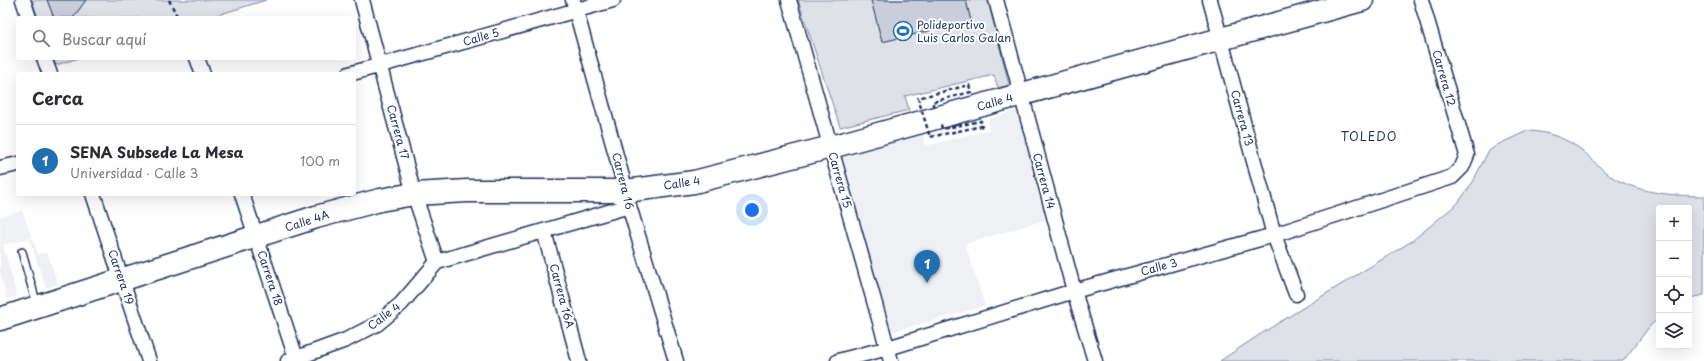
<!DOCTYPE html>
<html lang="es">
<head>
<meta charset="utf-8">
<style>
  :root { --surface:#fff; --page:#f2f2f3; --text:#2b2b33; --muted:#7c7c81; --line:#e1e1e2; --accent:#1f6fb2 }
  body { margin:0; font-family:"Playpen Sans",sans-serif; background:var(--page); color:var(--text) }
  .controls { position:absolute; right:12px; bottom:12px; display:grid; overflow:hidden; border-radius:4px; box-shadow:0 4px 16px #0002 }
  .controls button { width:36px; height:36px; display:grid; place-items:center; padding:0; border:0; border-bottom:1px solid var(--line); background:var(--surface); color:var(--text); font:20px sans-serif }
  .you { position:absolute; left:752px; top:210px; width:14px; height:14px; margin:-10px; border:3px solid #fff; border-radius:50%; background:#1a73e8; box-shadow:0 0 0 6px #1a73e833 }
  .badge { display:grid; place-items:center; width:26px; height:26px; border-radius:50%; background:var(--accent); color:#fff; font-size:13px; font-weight:700 }
  .pin { position:absolute; translate:-50% -33px; filter:drop-shadow(0 1px 2px #0008) }
  .pin::after { content:''; position:absolute; top:21px; width:14px; height:12px; background:inherit; clip-path:polygon(0 0,100% 0,50% 100%) }
  .list { margin:0; padding:0; list-style:none }
  h2 { display:flex; justify-content:space-between; align-items:center; height:52px; margin:0; padding:0 16px; font-size:17px }
  h2 small { font-size:13px; font-weight:400; color:var(--muted) }
  .list li { display:grid; grid-template-columns:26px 1fr auto; gap:12px; align-items:center; box-sizing:border-box; height:72px; padding:0 16px; border-top:1px solid var(--line) }
  .list b { display:block; font-size:15px; white-space:nowrap }
  .list p { margin:0; font-size:13px; white-space:nowrap; color:var(--muted) }
  .list em { font-size:13px; font-style:normal; color:var(--muted) }
  .icon { flex:none; width:22px; height:22px; fill:none; stroke:currentColor; stroke-width:2; stroke-linecap:round; stroke-linejoin:round }
  .map { position:relative; flex:none; width:1704px; height:361px; overflow:hidden }
  .search { position:absolute; background:var(--surface); box-shadow:0 4px 16px #0002; left:16px; top:16px; width:340px; height:44px; display:flex; align-items:center; gap:10px; box-sizing:border-box; padding:0 14px; border-radius:4px; color:var(--muted); font-size:15px }
  .panel { position:absolute; background:var(--surface); box-shadow:0 4px 16px #0002; left:16px; top:72px; width:340px; height:124px; border-radius:4px }
  .map>svg:first-child { display:block }
</style>
</head>
<body>
<div class="map">
<svg width="1704" height="361" viewBox="0 0 1704 361">
  <rect width="100%" height="100%" fill="#fff"/>
  <filter id="ink" filterUnits="userSpaceOnUse"><feTurbulence type="fractalNoise" baseFrequency=".025" numOctaves="2"/><feDisplacementMap in="SourceGraphic" scale="8" xChannelSelector="R" yChannelSelector="G"/><feConvolveMatrix kernelMatrix="1 2 1 2 8 2 1 2 1" color-interpolation-filters="sRGB"/></filter>
  <g filter="url(#ink)">
    <path fill="#eff0f4" d="M 1017,110 L 1045,220 L 965,244 L 985,306 L 892,332 L 839,156 L 922,132 L 925,146 L 989,130 L 989,119 Z
      M 22,211 L 38,254 L 47,253 L 58,284 L 46,288 L 29,238 L 3,245 L 17,296 L 7,299 L 0,272 L 0,217 Z"/>
    <path fill="#dee1e7" stroke="#7c88a2" d="M 32,0 L 266,0 L 208,18 L 38,18 Z
      M 798,0 L 988,0 L 1009,85 L 998,88 L 994,75 L 905,96 L 909,110 L 840,127 Z
      M 53,58 L 79,58 L 56,65 Z
      M 1527,131 C 1547,131 1569,139 1584,152 C 1592,159 1600,168 1609,175 C 1636,193 1672,196 1704,196 L 1704,295 L 1689,298 L 1689,208 L 1659,208 L 1659,318 L 1650,326 L 1623,361 L 1220,361 L 1262,333 L 1412,241 L 1458,203 L 1472,183 L 1488,152 L 1497,145 Z"/>
    <path fill="#caceda" stroke="#1b2f5e" d="M 47,0 L 86,0 L 73,18 L 54,18 Z
      M 871,0 L 966,0 L 971,21 L 882,42 Z"/>
    <g fill="none" stroke-linecap="round" stroke-linejoin="round">
      <defs>
        <path id="lane" d="M 22,252 L 37,305"/>
        <path id="street" d="M 23,0 L 29,18
          M 362,0 L 414,194 L 437,262
          M 573,0 L 626,191 L 629,206 L 676,361
          M 789,0 L 891,361
          M 996,0 L 1074,291 L 1095,361
          M 1210,0 L 1274,235 L 1296,294
          M 44,58 L 50,74
          M 197,58 L 203,74
          M 349,74 L 613,0
          M 0,168 L 18,164
          M 93,194 L 149,361
          M 242,194 L 297,361
          M 544,231 L 579,361
          M 288,361 L 346,340 L 377,324 L 401,304 L 437,262 L 629,206
          M 838,361 L 888,348 L 1074,291 L 1274,235 L 1452,177 L 1462,167 L 1467,155 L 1421,0"/>
        <path id="primary" d="M 0,319 L 316,217 L 380,200 L 414,194 L 467,191 L 626,191 L 694,182 L 831,147 L 1362,0"/>
      </defs>
      <use href="#lane" stroke="#1b2f5e" stroke-width="10"/>
      <use href="#street" stroke="#1b2f5e" stroke-width="17"/>
      <use href="#primary" stroke="#1b2f5e" stroke-width="25"/>
      <path stroke="#1b2f5e" stroke-width="2.5" stroke-dasharray="4 3" stroke-linecap="butt" d="M 169,0 L 178,18"/>
      <use href="#lane" stroke="#fff" stroke-width="7"/>
      <use href="#street" stroke="#fff" stroke-width="14"/>
      <use href="#primary" stroke="#fff" stroke-width="22"/>
      <path stroke="#1b2f5e" stroke-width="2.5" stroke-dasharray="4 3" stroke-linecap="butt" d="M 934,107 L 932,102 L 971,92 L 969,85 L 918,98 L 930,137 L 982,126 L 981,121 L 942,129 L 941,124"/>
    </g>
  </g>
  <defs>
    <symbol id="stadium-ring" viewBox="-11 -11 22 22"><circle r="9.5" fill="#fff" stroke="#1f6fb2" stroke-width="1.5"/><path d="M0-5a6.5 5 0 1 0 0 10a6.5 5 0 1 0 0-10ZM-3.5-1.8h7v3.6h-7Z" fill="#1f6fb2"/></symbol>
  </defs>
  <g fill-rule="evenodd">
    <use href="#stadium-ring" x="892" y="20" width="22" height="22"/>
  </g>
  <g text-anchor="middle" stroke-width="4" stroke-linejoin="round" paint-order="stroke">
    <g font-size="11" fill="#1b2f5e" stroke="#fff" text-anchor="start">
      <text x="917" y="29">Polideportivo<tspan x="917" dy="13">Luis Carlos Galan</tspan></text>
    </g>
    <g font-size="11" fill="#1b2f5e" stroke="#fff">
      <text transform="translate(481 37) rotate(-16)" y="4">Calle 5</text>
      <text transform="translate(1444 78) rotate(74)" y="4">Carrera 12</text>
      <text transform="translate(995 102) rotate(-16)" y="4">Calle 4</text>
      <text transform="translate(1242 118) rotate(75)" y="4">Carrera 13</text>
      <text transform="translate(398 132) rotate(75)" y="4">Carrera 17</text>
      <text transform="translate(840 180) rotate(74)" y="4">Carrera 15</text>
      <text transform="translate(623 181) rotate(76)" y="4">Carrera 16</text>
      <text transform="translate(1044 181) rotate(75)" y="4">Carrera 14</text>
      <text transform="translate(682 183) rotate(-9)" y="4">Calle 4</text>
      <text transform="translate(307 221) rotate(-18)" y="4">Calle 4A</text>
      <text transform="translate(1159 267) rotate(-15)" y="4">Calle 3</text>
      <text transform="translate(121 277) rotate(71)" y="4">Carrera 19</text>
      <text transform="translate(270 278) rotate(72)" y="4">Carrera 18</text>
      <text transform="translate(562 296) rotate(75)" y="4">Carrera 16A</text>
      <text transform="translate(384 316) rotate(-37)" y="4">Calle 4</text>
    </g>
    <g font-size="12" letter-spacing="1" fill="#1b2f5e" stroke="#fff">
      <text x="1369" y="141">TOLEDO</text>
    </g>
  </g>
</svg>
<div class="controls">
<button>+</button>
<button>−</button>
<button><svg class="icon" aria-label="locate" viewBox="0 0 24 24"><circle cx="12" cy="12" r="6"/><path d="M12 2v4M12 18v4M2 12h4M18 12h4"/></svg></button>
<button><svg class="icon" aria-label="layers" viewBox="0 0 24 24"><path d="M12 4l9 5-9 5-9-5zM3 14l9 5 9-5"/></svg></button>
</div>
<div class="you"></div>
<div class="pin badge" style="left:927px;top:283px">1</div>
<div class="search"><svg class="icon" aria-label="search" viewBox="0 0 24 24"><circle cx="10" cy="10" r="6"/><path d="M15 15l6 6"/></svg>Buscar aquí</div>
<section class="panel">
<h2>Cerca<small></small></h2>
<ul class="list">
<li><span class="badge">1</span><div><b>SENA Subsede La Mesa</b><p>Universidad · Calle 3</p></div><em>100 m</em></li>
</ul>
</section>
</div>
</body>
</html>
